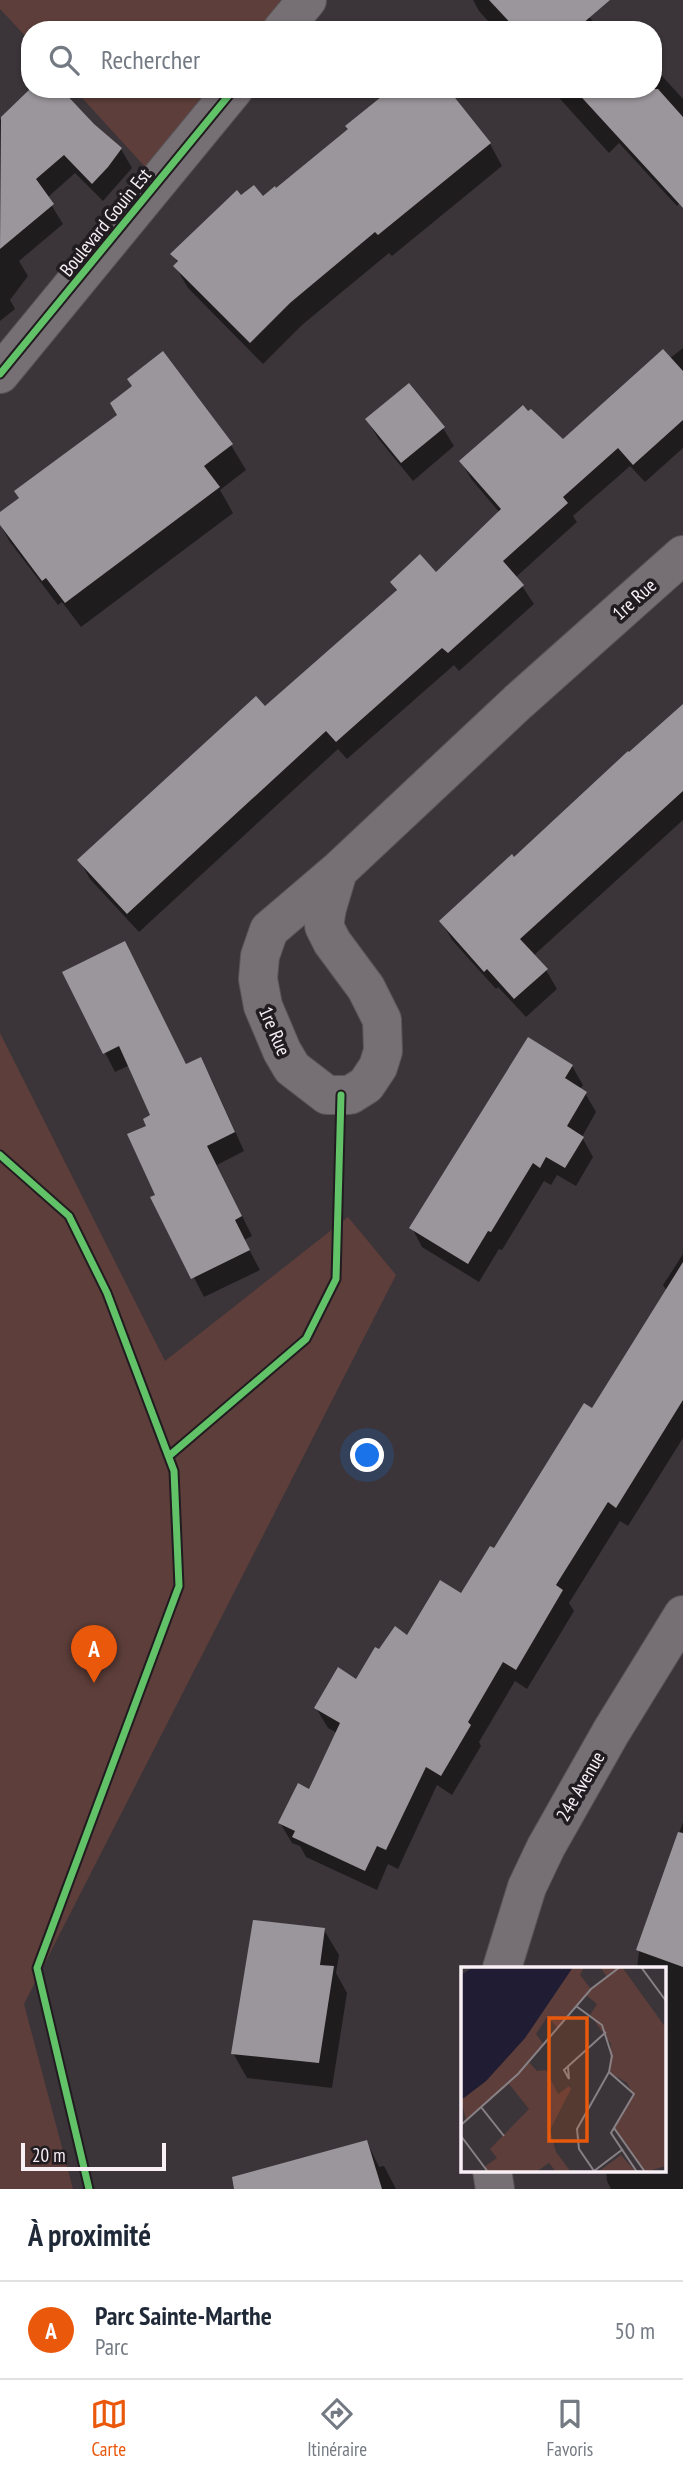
<!DOCTYPE html>
<html lang="fr">
<head>
<meta charset="utf-8">
<style>
  :root { --surface:#fff; --page:#f6f6f7; --text:#1f2937; --muted:#747a83; --line:#e0e1e3; --accent:#ea580c }
  body { margin:0; font-family:"PT Sans Narrow",sans-serif; background:var(--page); color:var(--text) }
  .scale { position:absolute; left:21px; bottom:18px; width:145px; box-sizing:border-box; padding-left:7px; border:4px solid #f9f0f6; border-top:0; font-size:19px; line-height:24px; white-space:nowrap; color:#f9f0f6; -webkit-text-stroke:5px #211c20; paint-order:stroke }
  .you { position:absolute; left:368px; top:1456px; width:24px; height:24px; margin:-18px; border:5px solid #fff; border-radius:50%; background:#1a73e8; box-shadow:0 0 0 10px #1a73e833 }
  .badge { display:grid; place-items:center; width:46px; height:46px; border-radius:50%; background:var(--accent); color:#fff; font-size:23px; font-weight:700 }
  .pin { position:absolute; translate:-50% -58px; filter:drop-shadow(0 2px 4px #0008) }
  .pin::after { content:''; position:absolute; top:37px; width:24px; height:21px; background:inherit; clip-path:polygon(0 0,100% 0,50% 100%) }
  .list { margin:0; padding:0; list-style:none }
  h2 { display:flex; justify-content:space-between; align-items:center; height:91px; margin:0; padding:0 28px; font-size:30px }
  h2 small { font-size:23px; font-weight:400; color:var(--muted) }
  .list li { display:grid; grid-template-columns:46px 1fr auto; gap:21px; align-items:center; box-sizing:border-box; height:98px; padding:0 28px; border-top:2px solid var(--line) }
  .list b { display:block; font-size:26px; white-space:nowrap }
  .list p { margin:0; font-size:23px; white-space:nowrap; color:var(--muted) }
  .list em { font-size:23px; font-style:normal; color:var(--muted) }
  .icon { flex:none; width:38px; height:38px; fill:none; stroke:currentColor; stroke-width:2; stroke-linecap:round; stroke-linejoin:round }
  .map { position:relative; flex:none; width:683px; height:2189px; overflow:hidden }
  .search { position:absolute; background:var(--surface); box-shadow:0 2px 5px #0004; left:21px; right:21px; top:21px; height:77px; display:flex; align-items:center; gap:18px; box-sizing:border-box; padding:0 24px; border-radius:28px; color:var(--muted); font-size:26px }
  .sheet { height:189px; background:var(--surface) }
  nav { display:flex; justify-content:space-around; align-items:center; box-sizing:border-box; height:98px; border-top:2px solid var(--line); background:var(--surface); font-size:19px; color:var(--muted) }
  nav a { display:grid; justify-items:center; gap:4px }
  nav .on { color:var(--accent) }
  .map>svg:first-child { display:block }
</style>
</head>
<body>
<div class="map">
<svg width="683" height="2189" viewBox="0 0 683 2189">
  <rect width="100%" height="100%" fill="#3b3539"/>
  <path fill="#5d3e3a" d="M 0,0 L 307,0 L 282,30 L 30,30 L 30,41 L 0,9 Z
    M 74,89 L 234,89 L 158,181 Z
    M 0,1033 L 165,1361 L 348,1217 L 396,1275 L 24,2004 L 73,2189 L 0,2189 Z"/>
  <path fill="#0007" d="M 473,0 L 574,0 L 601,30 L 496,30 L 479,11 Z
    M 653,66 L 683,99 L 683,200 L 677,206 L 619,143 L 609,153 L 551,89 L 653,89 Z
    M 26,95 L 93,126 L 121,149 L 132,168 L 103,201 L 75,173 L 47,198 L 63,224 L 19,261 L 28,276 L 10,300 L 15,309 L 0,321 L 0,120 Z
    M 452,97 L 490,144 L 502,166 L 392,256 L 389,253 L 302,325 L 263,364 L 188,288 L 175,266 L 178,264 L 173,254 L 241,197 L 263,198 Z
    M 683,348 L 683,448 L 645,482 L 630,466 L 573,516 L 577,522 L 516,577 L 534,604 L 459,671 L 454,665 L 347,759 L 338,749 L 139,932 L 90,879 L 79,860 L 264,709 L 397,592 L 392,582 L 436,574 L 500,513 L 472,480 L 461,462 L 563,442 Z
    M 163,354 L 231,445 L 246,470 L 220,490 L 233,513 L 81,627 L 62,602 L 58,605 L 10,542 L 0,524 L 0,514 L 119,416 L 134,387 Z
    M 367,420 L 443,428 L 454,446 L 413,481 L 378,438 Z
    M 683,706 L 683,820 L 533,956 L 546,970 L 557,989 L 526,1017 L 498,987 L 496,989 L 452,940 L 441,921 L 514,859 Z
    M 125,943 L 187,1066 L 200,1059 L 211,1078 L 244,1151 L 217,1165 L 252,1236 L 244,1240 L 260,1270 L 204,1297 L 153,1198 L 157,1196 L 148,1126 L 153,1116 L 130,1065 L 115,1072 L 64,973 Z
    M 572,1066 L 583,1085 L 580,1089 L 585,1093 L 596,1112 L 582,1137 L 593,1157 L 576,1186 L 557,1175 L 551,1185 L 544,1181 L 502,1250 L 499,1249 L 479,1282 L 422,1247 L 412,1228 Z
    M 683,1254 L 683,1438 L 628,1526 L 620,1521 L 569,1603 L 574,1611 L 527,1689 L 515,1681 L 479,1742 L 481,1746 L 452,1795 L 437,1785 L 398,1869 L 388,1864 L 377,1890 L 306,1857 L 300,1846 L 292,1843 L 280,1823 L 310,1791 L 337,1733 L 328,1728 L 316,1708 L 356,1681 L 379,1651 L 408,1637 L 461,1595 L 593,1410 L 667,1291 L 663,1285 Z
    M 683,1822 L 683,2189 L 611,2189 L 607,2181 L 606,2170 L 664,2170 L 664,1968 L 637,1968 L 640,1944 Z
    M 324,1930 L 339,1955 L 336,1973 L 347,1993 L 332,2088 L 247,2078 L 233,2053 Z
    M 367,2142 L 379,2167 L 384,2166 L 396,2189 L 280,2189 Z"/>
  <path fill="#9b969b" d="M 489,0 L 610,0 L 575,30 L 517,30 Z
    M 30,89 L 61,89 L 94,124 L 122,148 L 108,167 L 92,184 L 64,155 L 36,179 L 54,204 L 0,249 L 1,117 Z
    M 391,89 L 448,89 L 491,143 L 378,235 L 375,232 L 290,303 L 250,343 L 173,266 L 178,261 L 170,254 L 237,190 L 241,195 L 254,185 L 263,196 L 275,186 L 276,188 L 348,129 L 345,126 Z
    M 574,89 L 658,89 L 683,117 L 683,208 Z
    M 663,349 L 683,371 L 683,420 L 633,465 L 618,448 L 563,497 L 568,503 L 503,561 L 524,585 L 448,653 L 442,648 L 336,742 L 326,731 L 127,914 L 77,860 L 256,696 L 265,706 L 397,590 L 390,582 L 420,554 L 436,572 L 501,509 L 459,461 L 523,405 L 528,411 L 531,409 L 563,439 Z
    M 163,351 L 233,444 L 204,466 L 220,487 L 65,603 L 46,578 L 42,581 L 0,525 L 0,512 L 19,498 L 14,491 L 117,415 L 110,403 L 132,386 L 127,379 Z
    M 409,383 L 445,427 L 401,463 L 365,419 Z
    M 683,704 L 683,791 L 520,939 L 548,969 L 514,999 L 487,969 L 484,972 L 439,921 L 512,854 L 514,857 L 628,751 L 629,752 Z
    M 125,941 L 186,1064 L 201,1057 L 235,1132 L 207,1146 L 242,1216 L 235,1220 L 250,1250 L 191,1279 L 150,1197 L 155,1195 L 127,1134 L 146,1126 L 143,1119 L 150,1115 L 119,1046 L 103,1054 L 62,972 Z
    M 528,1037 L 573,1065 L 565,1078 L 587,1092 L 567,1126 L 584,1137 L 565,1168 L 546,1157 L 540,1168 L 533,1163 L 491,1232 L 488,1231 L 468,1264 L 409,1228 Z
    M 683,1262 L 683,1400 L 616,1508 L 608,1502 L 556,1585 L 563,1590 L 516,1670 L 503,1662 L 468,1722 L 471,1725 L 441,1776 L 426,1767 L 386,1850 L 377,1846 L 365,1871 L 292,1837 L 295,1831 L 278,1823 L 298,1783 L 309,1789 L 340,1723 L 314,1708 L 338,1667 L 356,1679 L 375,1647 L 379,1649 L 395,1626 L 407,1635 L 440,1580 L 461,1593 L 490,1546 L 494,1548 L 584,1403 L 592,1408 Z
    M 678,1832 L 683,1833 L 683,1967 L 636,1950 Z
    M 253,1920 L 325,1928 L 320,1965 L 334,1966 L 319,2063 L 231,2054 Z
    M 367,2140 L 382,2189 L 234,2189 L 232,2177 Z"/>
  <g fill="none" stroke-linecap="round" stroke-linejoin="round">
    <defs>
      <path id="minor" d="M 338,871 L 327,908 L 324,926 L 332,942 L 366,988 L 382,1020 L 383,1051 L 378,1067 L 366,1085 L 350,1095 L 327,1095 L 292,1068 L 282,1051 L 263,1006 L 258,979 L 260,956 L 269,930 L 338,871 L 518,702 L 683,555
        M 502,1968 L 527,1887 L 546,1847 L 611,1732 L 683,1615
        M 492,2170 L 495,2189"/>
      <path id="tertiary" d="M 282,30 L 307,0
        M 0,374 L 234,89"/>
    </defs>
    <use href="#minor" stroke="#5a5458" stroke-width="40"/>
    <use href="#tertiary" stroke="#5a5458" stroke-width="40"/>
    <use href="#minor" stroke="#767074" stroke-width="38"/>
    <use href="#tertiary" stroke="#767074" stroke-width="38"/>
    <defs>
      <path id="cycleway" d="M 0,374 L 234,89
        M 0,1155 L 69,1216 L 107,1293 L 174,1471 L 179,1586 L 37,1968 L 89,2189
        M 169,1456 L 306,1339 L 336,1279 L 341,1095"/>
    </defs>
    <use href="#cycleway" stroke="#211c20" stroke-width="11"/>
    <use href="#cycleway" stroke="#61c268" stroke-width="7"/>
  </g>
  <g text-anchor="middle" stroke-width="7" stroke-linejoin="round" paint-order="stroke">
    <g font-size="19" fill="#f9f0f6" stroke="#211c20">
      <text transform="translate(105 222) rotate(-51)" y="7">Boulevard Gouin Est</text>
      <text transform="translate(634 599) rotate(-42)" y="7">1re Rue</text>
      <text transform="translate(275 1031) rotate(67)" y="7">1re Rue</text>
      <text transform="translate(580 1786) rotate(-60)" y="7">24e Avenue</text>
    </g>
  </g>
  <g transform="translate(461 1967)">
    <rect width="205" height="205" fill="#3b3539"/>
    <path d="M 112,0 L 123,0 L 119,8 L 130,22 L 146,10 L 139,0 L 161,0 L 205,61 L 205,199 L 184,205 L 153,161 L 173,128 L 166,116 L 148,105 L 150,77 L 129,48 L 136,37 L 125,28 L 97,61 L 86,50 L 75,67 L 83,78 L 68,95 L 76,104 L 85,103 L 97,127 L 108,119 L 110,122 L 89,163 L 95,185 L 110,205 L 95,205 L 88,196 L 75,205 L 27,205 L 23,200 L 36,191 L 29,182 L 68,142 L 48,117 L 5,153 L 0,133 L 25,114 L 64,71 ZM 160,188 L 175,205 L 137,205 Z" fill="#5d3e3a"/>
    <path d="M 12,0 L 112,0 L 64,71 L 25,114 L 0,133 L 0,8 Z" fill="#1f1c34"/>
    <path fill="none" stroke="#878085" stroke-width="2" d="M 180,0 L 205,34M 115,39 L 141,58 L 151,89 L 148,105 L 116,162 L 118,182 L 133,204M 107,100 L 108,112 L 103,103 L 145,65M 148,105 L 173,127 L 150,166 L 176,205M 20,140 L 43,169M 0,158 L 57,107 L 130,22 L 159,0M 153,161 L 184,205M 0,169 L 27,205M 133,204 L 162,182"/>
    <path fill="#e8590c" fill-opacity="0.15" stroke="#e8590c" stroke-width="3.5" d="M 88,51 L 126,51 L 126,174 L 88,174 Z"/>
    <rect width="205" height="205" fill="none" stroke="#f9f0f6" stroke-width="3.5"/>
  </g>
</svg>
<div class="scale">20 m</div>
<div class="you"></div>
<div class="pin badge" style="left:94px;top:1683px">A</div>
<div class="search"><svg class="icon" aria-label="search" viewBox="0 0 24 24"><circle cx="10" cy="10" r="6"/><path d="M15 15l6 6"/></svg>Rechercher</div>
</div>
<section class="sheet">
<h2>À proximité<small></small></h2>
<ul class="list">
<li><span class="badge">A</span><div><b>Parc Sainte-Marthe</b><p>Parc</p></div><em>50 m</em></li>
</ul>
</section>
<nav>
<a class="on"><svg class="icon" aria-label="map" viewBox="0 0 24 24"><path d="M3 6l6-2 6 2 6-2v14l-6 2-6-2-6 2zM9 4v14M15 6v14"/></svg>Carte</a>
<a><svg class="icon" aria-label="directions" viewBox="0 0 24 24"><path d="M12 3l9 9-9 9-9-9zM9 14v-3h6M13 9l2 2-2 2"/></svg>Itinéraire</a>
<a><svg class="icon" aria-label="saved" viewBox="0 0 24 24"><path d="M7 4h10v16l-5-4-5 4z"/></svg>Favoris</a>
</nav>
</body>
</html>
